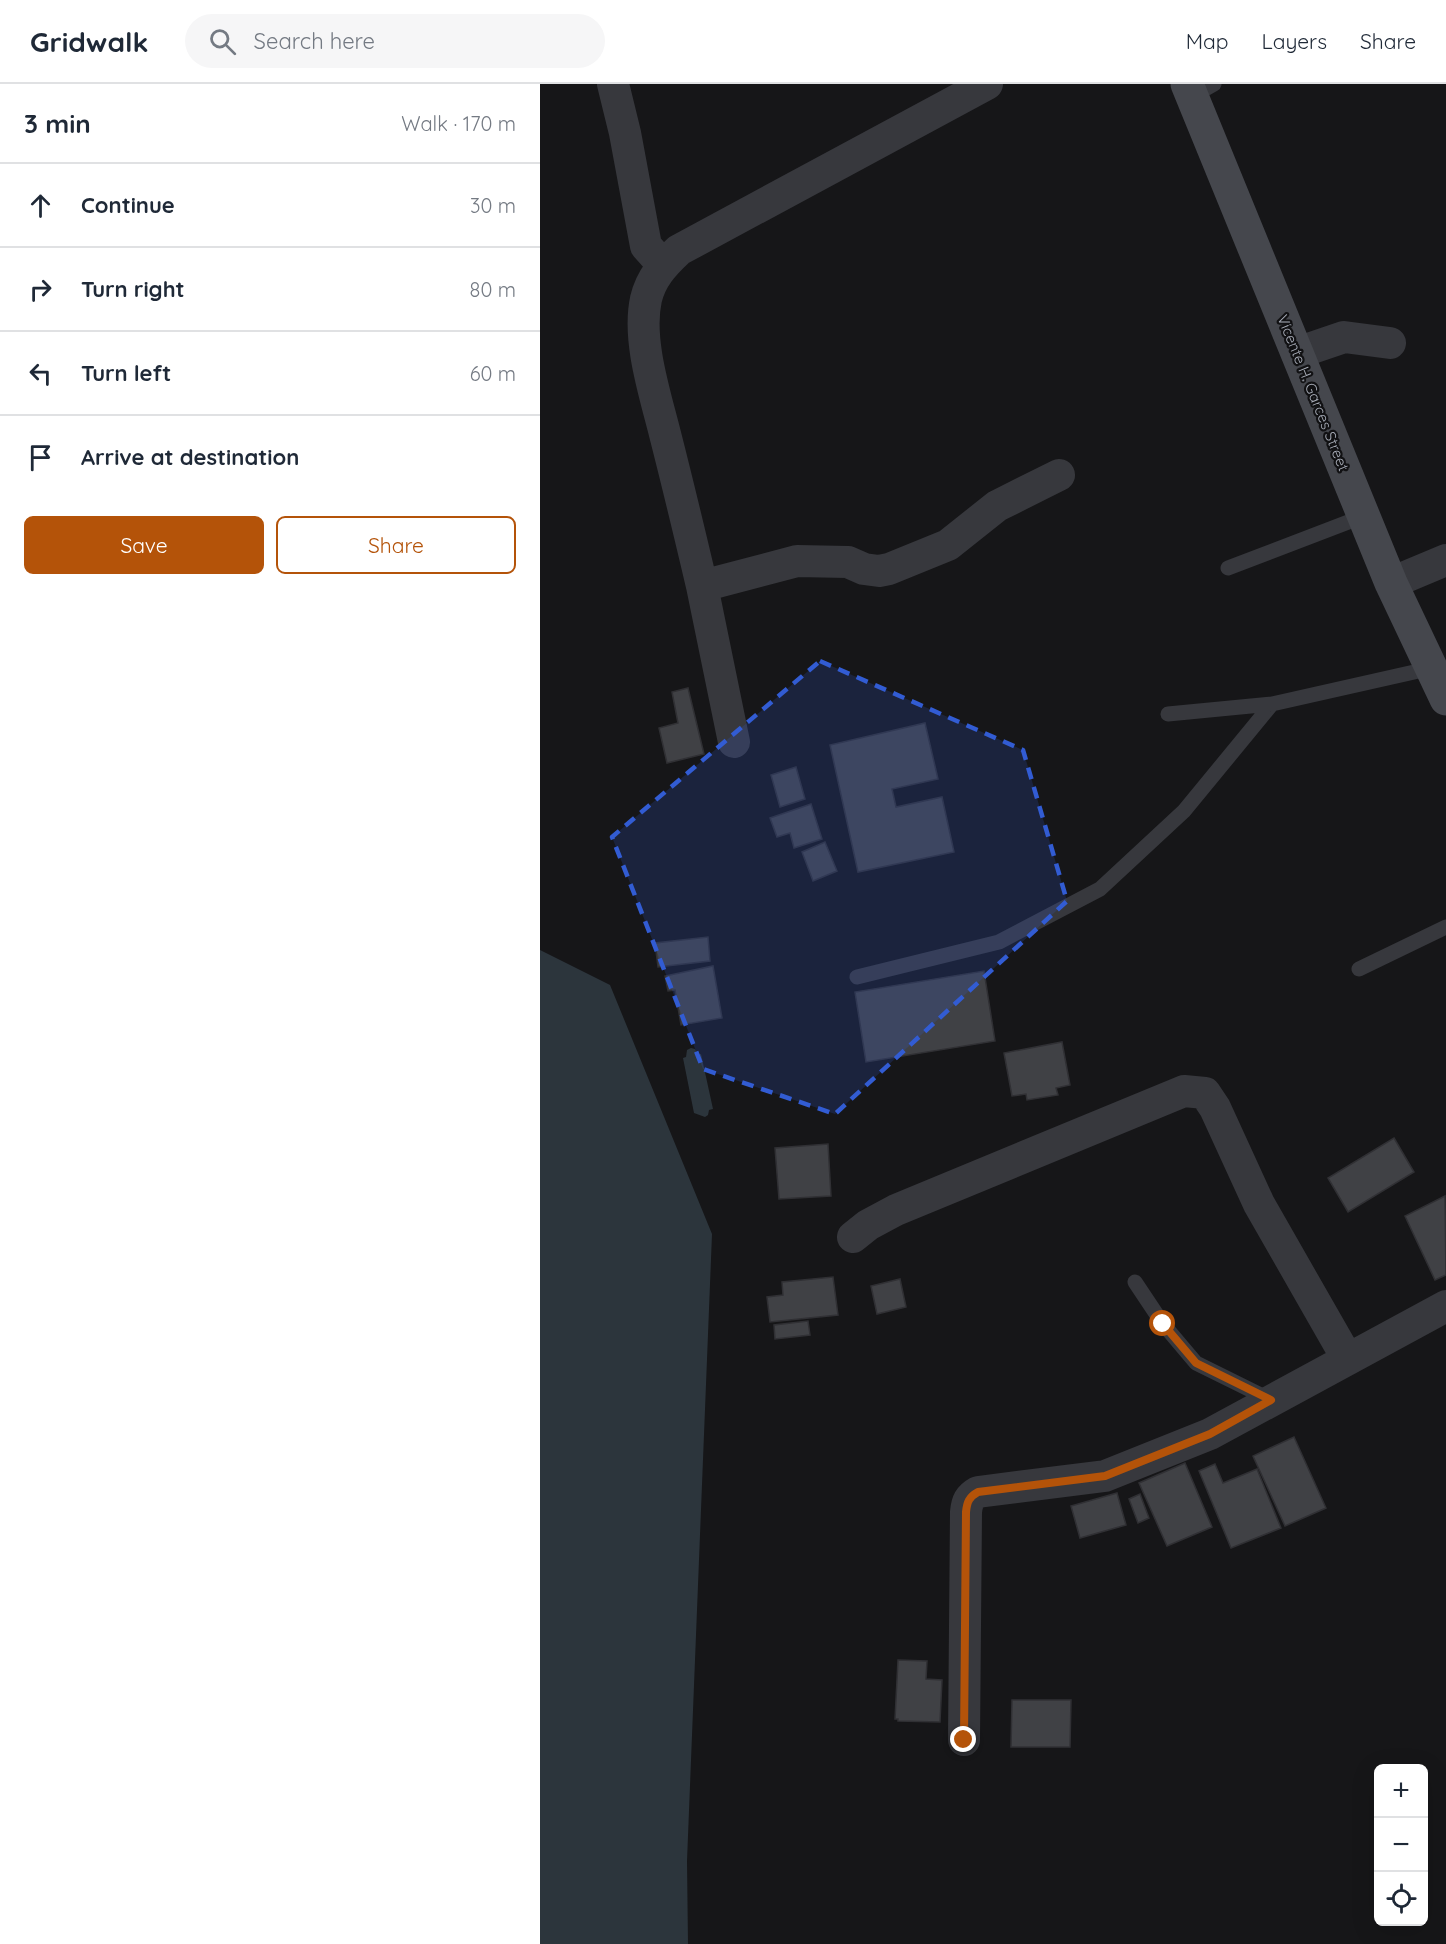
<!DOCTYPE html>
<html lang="en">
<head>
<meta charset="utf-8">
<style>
  :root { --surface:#fff; --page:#f6f6f7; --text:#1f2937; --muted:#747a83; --line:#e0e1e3; --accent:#b45309 }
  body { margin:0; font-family:Quicksand,sans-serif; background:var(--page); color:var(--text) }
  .controls { position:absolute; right:18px; bottom:18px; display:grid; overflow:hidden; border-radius:9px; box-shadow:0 6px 24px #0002 }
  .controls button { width:54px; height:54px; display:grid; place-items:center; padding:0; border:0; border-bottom:2px solid var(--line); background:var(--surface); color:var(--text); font:30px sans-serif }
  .stop { position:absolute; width:18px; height:18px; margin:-14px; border:4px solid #b45309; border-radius:50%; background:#fff }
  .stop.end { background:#b45309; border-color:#fff; box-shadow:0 2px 6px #0008 }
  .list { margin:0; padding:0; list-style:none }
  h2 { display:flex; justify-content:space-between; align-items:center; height:78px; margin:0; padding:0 24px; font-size:26px }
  h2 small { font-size:20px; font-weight:400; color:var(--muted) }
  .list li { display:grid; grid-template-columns:39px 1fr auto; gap:18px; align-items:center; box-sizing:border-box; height:84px; padding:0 24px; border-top:2px solid var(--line) }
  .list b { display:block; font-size:22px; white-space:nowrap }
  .list em { font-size:20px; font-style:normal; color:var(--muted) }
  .actions { display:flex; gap:12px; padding:18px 24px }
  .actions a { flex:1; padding:14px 0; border:2px solid var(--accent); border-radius:9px; text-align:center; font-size:21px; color:var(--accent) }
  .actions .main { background:var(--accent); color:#fff }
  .icon { flex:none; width:33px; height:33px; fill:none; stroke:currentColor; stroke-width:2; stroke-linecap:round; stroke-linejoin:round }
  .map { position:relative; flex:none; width:906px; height:1860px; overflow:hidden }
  header { display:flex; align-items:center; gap:36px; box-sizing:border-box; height:84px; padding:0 30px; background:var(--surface); border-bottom:2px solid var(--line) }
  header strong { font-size:28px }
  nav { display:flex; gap:33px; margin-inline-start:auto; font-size:21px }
  .search { width:420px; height:54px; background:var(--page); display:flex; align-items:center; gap:15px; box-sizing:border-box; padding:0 21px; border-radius:33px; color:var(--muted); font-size:22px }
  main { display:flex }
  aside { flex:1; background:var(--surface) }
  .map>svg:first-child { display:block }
</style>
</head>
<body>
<header>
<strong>Gridwalk</strong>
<div class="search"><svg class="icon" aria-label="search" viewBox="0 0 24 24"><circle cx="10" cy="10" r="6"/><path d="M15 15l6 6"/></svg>Search here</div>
<nav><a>Map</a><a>Layers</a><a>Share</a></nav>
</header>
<main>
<aside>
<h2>3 min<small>Walk · 170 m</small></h2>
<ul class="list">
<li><svg class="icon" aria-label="ahead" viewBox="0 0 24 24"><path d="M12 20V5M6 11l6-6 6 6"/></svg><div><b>Continue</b></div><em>30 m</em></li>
<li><svg class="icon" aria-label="right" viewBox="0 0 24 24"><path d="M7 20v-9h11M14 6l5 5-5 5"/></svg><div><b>Turn right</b></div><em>80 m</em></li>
<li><svg class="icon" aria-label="left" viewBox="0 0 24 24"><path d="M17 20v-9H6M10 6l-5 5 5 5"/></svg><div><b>Turn left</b></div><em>60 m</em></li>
<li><svg class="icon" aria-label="arrive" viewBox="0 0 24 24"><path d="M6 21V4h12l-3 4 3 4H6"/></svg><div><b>Arrive at destination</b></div></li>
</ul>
<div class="actions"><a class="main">Save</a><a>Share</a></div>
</aside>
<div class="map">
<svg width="906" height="1860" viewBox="0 0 906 1860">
  <rect width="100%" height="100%" fill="#161618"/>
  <path fill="#2c353c" d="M 0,866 L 70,901 L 172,1150 L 147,1777 L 148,1860 L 0,1860 Z
    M 151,964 L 155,965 L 158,971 L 161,970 L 173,1025 L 169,1026 L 168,1031 L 165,1033 L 154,1029 L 143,974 L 146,973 L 147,966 Z"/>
  <path fill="#404145" stroke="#303034" stroke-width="1.5" d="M 148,604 L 164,670 L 127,679 L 119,644 L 138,639 L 132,608 Z
    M 385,639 L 398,695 L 352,705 L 356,723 L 402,713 L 414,768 L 318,788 L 290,661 Z
    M 256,683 L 265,715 L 240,723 L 231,691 Z
    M 271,720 L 282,755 L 254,764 L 250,749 L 237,753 L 230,734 Z
    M 285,758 L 297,787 L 273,797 L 262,768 Z
    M 168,853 L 170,877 L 118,883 L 115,859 Z
    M 173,882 L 182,934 L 141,941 L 135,906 L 128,907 L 125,892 Z
    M 444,887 L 455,957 L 326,978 L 315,908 Z
    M 522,958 L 530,1001 L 516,1004 L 518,1011 L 487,1016 L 486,1010 L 472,1012 L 464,969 Z
    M 854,1054 L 874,1088 L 808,1128 L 788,1094 Z
    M 288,1060 L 291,1112 L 239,1115 L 235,1064 Z
    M 905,1112 L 906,1191 L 895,1196 L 865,1132 Z
    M 293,1193 L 298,1231 L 230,1238 L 227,1213 L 243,1211 L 242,1198 Z
    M 360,1195 L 366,1223 L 337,1230 L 331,1202 Z
    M 268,1237 L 270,1251 L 235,1255 L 234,1241 Z
    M 754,1353 L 786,1424 L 745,1442 L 713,1372 Z
    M 645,1379 L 672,1443 L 627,1462 L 599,1399 Z
    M 675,1380 L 683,1399 L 717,1385 L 741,1444 L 691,1464 L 659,1387 Z
    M 577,1409 L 586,1441 L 540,1454 L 531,1422 Z
    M 600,1410 L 609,1434 L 598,1439 L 589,1415 Z
    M 358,1576 L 387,1577 L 386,1595 L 402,1596 L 400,1638 L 358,1637 L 358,1635 L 355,1635 Z
    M 472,1616 L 531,1616 L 530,1663 L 471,1663 Z"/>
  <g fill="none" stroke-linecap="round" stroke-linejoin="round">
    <path stroke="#37383d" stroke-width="15" d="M 653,12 L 674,0
      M 688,484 L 824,432
      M 628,630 L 732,620 L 892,584
      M 819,885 L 906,843
      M 317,893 L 459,858 L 560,805 L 644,727 L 732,620
      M 595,1198 L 623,1240 L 656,1279 L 731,1316"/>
    <path stroke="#37383d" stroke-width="32" d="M 73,0 L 85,49 L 106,162 L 123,181
      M 757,269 L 804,253 L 850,259
      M 851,499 L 906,476
      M 162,502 C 150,451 138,401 125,350 C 115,310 97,256 106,215 C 111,194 123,181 139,166 L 447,0
      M 194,658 L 162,502 L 257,477 L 308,478 L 324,485 L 339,487 L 349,485 L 408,461 L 457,422 L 519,391
      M 313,1153 L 328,1141 L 356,1126 L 644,1007 L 665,1009 L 675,1024 L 719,1120 L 807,1274
      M 424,1656 L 426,1428 C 427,1418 429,1413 438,1408 L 565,1392 L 670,1350 L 906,1222"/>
    <path stroke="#45474d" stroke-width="33" d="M 647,0 L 851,499 L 906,615"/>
  </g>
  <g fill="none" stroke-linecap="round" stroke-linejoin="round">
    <path stroke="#b45309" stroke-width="8" d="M 424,1656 L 426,1428 C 427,1418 429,1413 438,1408 L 565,1392 L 670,1350 L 731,1316 L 656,1279 L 623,1240"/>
  </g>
  <path fill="#325cd3" fill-opacity="0.2" stroke="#325cd3" stroke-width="4.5" stroke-dasharray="12 8" stroke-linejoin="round" d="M 280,577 L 483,666 L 527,817 L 295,1030 L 163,985 L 72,753 Z"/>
  <g text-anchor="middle" stroke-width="4.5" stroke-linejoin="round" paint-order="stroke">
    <g font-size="15" fill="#a8adb8" stroke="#111113">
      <text transform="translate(773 309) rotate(68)" y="5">Vicente H. Garces Street</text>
    </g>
  </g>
</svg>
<div class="controls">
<button>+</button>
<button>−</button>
<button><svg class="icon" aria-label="locate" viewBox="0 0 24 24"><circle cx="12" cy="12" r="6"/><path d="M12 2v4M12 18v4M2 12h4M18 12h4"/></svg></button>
</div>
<div class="stop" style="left:623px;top:1240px"></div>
<div class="stop end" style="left:424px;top:1656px"></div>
</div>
</main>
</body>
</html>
